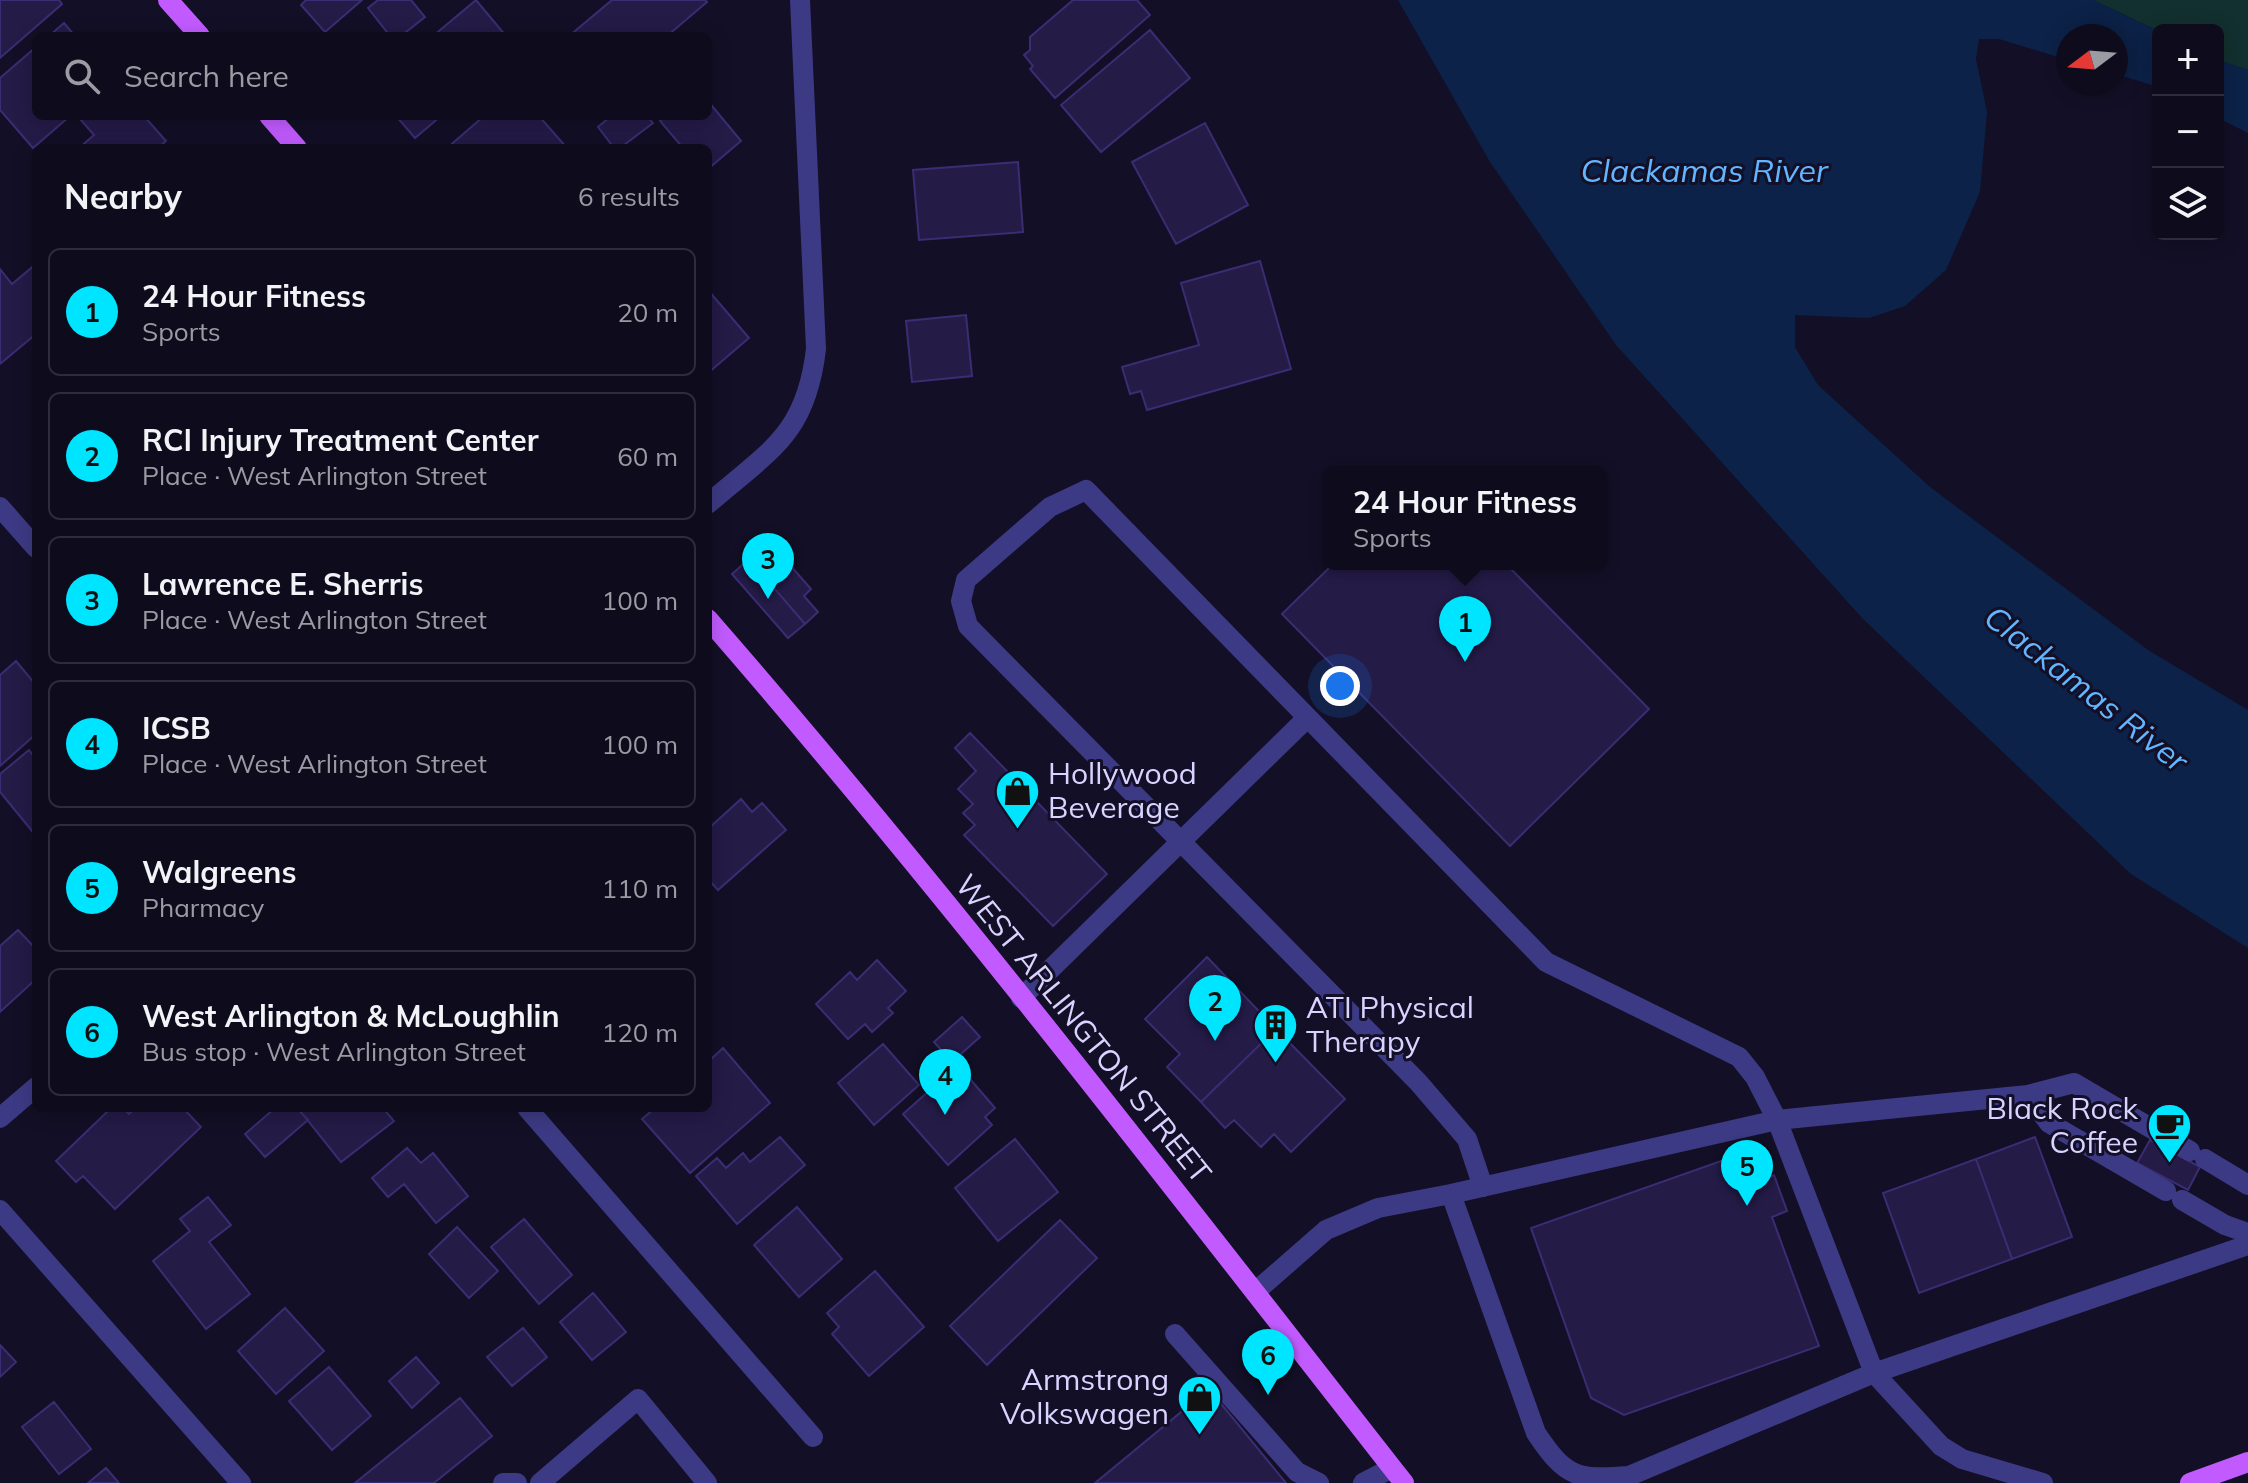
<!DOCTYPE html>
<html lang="en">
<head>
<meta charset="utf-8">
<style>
  :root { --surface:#0e0b1c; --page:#171425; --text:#f1f3f6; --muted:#9b9ba3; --line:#2e2b3b; --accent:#00e5ff }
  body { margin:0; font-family:Mulish,sans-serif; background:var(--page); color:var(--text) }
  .controls { position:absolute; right:24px; top:24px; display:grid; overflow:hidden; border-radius:12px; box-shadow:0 4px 20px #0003 }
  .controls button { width:72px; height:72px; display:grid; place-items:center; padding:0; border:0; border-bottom:2px solid var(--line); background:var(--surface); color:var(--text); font:40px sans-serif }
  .compass { position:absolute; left:2056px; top:24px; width:72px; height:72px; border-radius:50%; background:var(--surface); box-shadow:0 4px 20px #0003; rotate:254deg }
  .you { position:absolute; left:1340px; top:686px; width:28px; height:28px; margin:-20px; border:6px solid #fff; border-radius:50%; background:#1a73e8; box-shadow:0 0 0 12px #1a73e833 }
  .badge { display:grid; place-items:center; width:52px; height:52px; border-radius:50%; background:var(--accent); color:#111; font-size:26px; font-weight:700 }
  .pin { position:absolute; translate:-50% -66px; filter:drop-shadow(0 2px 4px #0008) }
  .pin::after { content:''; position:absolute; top:42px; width:28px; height:24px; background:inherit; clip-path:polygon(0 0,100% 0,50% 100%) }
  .popup { position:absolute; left:1323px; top:466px; width:284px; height:104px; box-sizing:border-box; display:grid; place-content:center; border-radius:12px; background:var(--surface); filter:drop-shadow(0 2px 6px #0005); font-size:26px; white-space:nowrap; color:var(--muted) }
  .popup b { font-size:30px; color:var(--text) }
  .popup::after { content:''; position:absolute; left:50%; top:100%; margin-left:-16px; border:16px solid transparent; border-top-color:var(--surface) }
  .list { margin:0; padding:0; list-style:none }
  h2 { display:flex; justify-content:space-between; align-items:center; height:104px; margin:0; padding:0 32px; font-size:34px }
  h2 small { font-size:26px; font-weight:400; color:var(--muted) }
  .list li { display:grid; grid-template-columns:52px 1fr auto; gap:24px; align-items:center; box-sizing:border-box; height:128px; margin:0 16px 16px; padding:0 16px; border:2px solid var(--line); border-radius:12px }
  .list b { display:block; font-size:30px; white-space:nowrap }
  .list p { margin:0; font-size:26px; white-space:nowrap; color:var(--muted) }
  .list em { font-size:26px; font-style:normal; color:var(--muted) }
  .icon { flex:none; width:44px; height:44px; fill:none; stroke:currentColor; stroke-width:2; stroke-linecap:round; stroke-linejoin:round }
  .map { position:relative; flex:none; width:2248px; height:1483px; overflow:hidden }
  .search { position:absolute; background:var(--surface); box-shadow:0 4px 20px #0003; left:32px; top:32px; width:680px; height:88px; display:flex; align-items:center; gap:20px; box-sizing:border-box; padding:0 28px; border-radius:12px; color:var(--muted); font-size:30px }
  .panel { position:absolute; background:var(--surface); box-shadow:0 4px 20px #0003; left:32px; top:144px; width:680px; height:968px; border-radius:12px }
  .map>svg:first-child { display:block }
</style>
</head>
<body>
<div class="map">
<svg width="2248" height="1483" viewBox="0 0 2248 1483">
  <rect width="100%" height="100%" fill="#130f26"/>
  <path fill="#12302f" d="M 2093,0 L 2248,0 L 2248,70 L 2218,60 L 2218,30 L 2158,31 Z"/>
  <path fill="#0c2248" d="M 1398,0 L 2093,0 L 2158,31 L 2158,87 L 2116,74 L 2116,36 L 2068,36 L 2068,60 L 1999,39 L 1979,39 L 1976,59 L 1987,112 L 1980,192 L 1946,270 L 1905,306 L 1869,318 L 1795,315 L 1795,347 L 1818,385 L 1930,487 L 2148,650 L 2248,710 L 2248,948 L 2131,874 L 1863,619 L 1616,345 L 1490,162 Z
    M 2218,60 L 2248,70 L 2248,133 L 2218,118 Z"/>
  <path fill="#241b47" stroke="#3b2d73" stroke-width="2" d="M 0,0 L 59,0 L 62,4 L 0,58 Z
    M 306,0 L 362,0 L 325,32 L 301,5 Z
    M 378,0 L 411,0 L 425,17 L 401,36 L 390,36 L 368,8 Z
    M 476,0 L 506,36 L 433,36 Z
    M 612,0 L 705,0 L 707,2 L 667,36 L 569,36 Z
    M 1073,0 L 1137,0 L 1150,15 L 1055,98 L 1030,69 L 1033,66 L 1024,55 L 1030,50 L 1030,37 Z
    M 64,23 L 75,36 L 49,36 Z
    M 1150,30 L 1190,78 L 1101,152 L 1061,105 Z
    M 36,47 L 36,116 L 70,116 L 33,148 L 0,110 L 0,78 Z
    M 708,101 L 741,141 L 708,169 L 708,148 L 683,148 L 660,121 L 667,116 L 708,116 Z
    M 83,116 L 144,116 L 166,141 L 158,148 L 79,148 L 94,135 L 80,119 Z
    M 396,116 L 441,116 L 415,138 Z
    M 484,116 L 539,116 L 567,148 L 447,148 Z
    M 611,116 L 647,116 L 653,123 L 620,148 L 614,148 L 598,127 Z
    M 1205,123 L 1248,205 L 1176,244 L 1132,162 Z
    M 1018,162 L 1023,232 L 919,240 L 913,170 Z
    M 1260,261 L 1291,369 L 1147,410 L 1141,391 L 1130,394 L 1122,367 L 1199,345 L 1181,283 Z
    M 36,264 L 36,334 L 0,364 L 0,269 L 12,284 Z
    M 708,290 L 749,338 L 708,373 Z
    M 966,315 L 972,376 L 912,382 L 906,321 Z
    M 769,541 L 811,589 L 804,596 L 818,612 L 805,624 L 749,559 Z
    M 749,559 L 805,624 L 788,638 L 732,574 Z
    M 1333,564 L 1506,564 L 1649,709 L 1510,846 L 1282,614 Z
    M 16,661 L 36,685 L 36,734 L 0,766 L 0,675 Z
    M 970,733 L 1107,874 L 1053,926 L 964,835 L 975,825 L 963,813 L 973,804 L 958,789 L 976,771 L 955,748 Z
    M 29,750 L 36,759 L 36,836 L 0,792 L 0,774 Z
    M 741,799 L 752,812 L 762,803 L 786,830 L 718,890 L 708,879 L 708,829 Z
    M 18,930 L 36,949 L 36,979 L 0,1012 L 0,946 Z
    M 1207,957 L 1276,1029 L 1201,1102 L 1167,1067 L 1180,1054 L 1145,1019 Z
    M 877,960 L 906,991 L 888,1008 L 893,1013 L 872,1032 L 865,1024 L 848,1039 L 816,1004 L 850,972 L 857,980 Z
    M 962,1017 L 980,1037 L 952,1062 L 934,1042 Z
    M 1276,1029 L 1345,1099 L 1291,1152 L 1274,1134 L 1261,1147 L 1234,1120 L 1225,1128 L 1201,1102 Z
    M 883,1044 L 919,1085 L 874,1125 L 838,1083 Z
    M 723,1048 L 770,1103 L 690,1173 L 642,1119 L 655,1108 L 708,1108 L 708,1062 Z
    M 958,1065 L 995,1108 L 985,1117 L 992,1125 L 948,1165 L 903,1114 Z
    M 111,1108 L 123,1108 L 129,1114 L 136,1108 L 183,1108 L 201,1127 L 115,1209 L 83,1176 L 76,1182 L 56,1161 Z
    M 275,1108 L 297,1108 L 308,1120 L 265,1157 L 245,1134 Z
    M 306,1108 L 383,1108 L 394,1121 L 341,1162 L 301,1112 Z
    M 780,1137 L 805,1165 L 737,1224 L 696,1176 L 717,1158 L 726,1168 L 743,1153 L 750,1162 Z
    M 2035,1137 L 2072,1237 L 2012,1259 L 1976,1159 Z
    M 1015,1139 L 1058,1192 L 998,1241 L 955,1188 Z
    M 2150,1140 L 2200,1167 L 2188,1190 L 2137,1163 Z
    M 407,1148 L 421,1163 L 433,1153 L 468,1196 L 436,1223 L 404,1184 L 388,1197 L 372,1178 Z
    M 1738,1155 L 1750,1159 L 1758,1181 L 1774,1175 L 1787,1211 L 1772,1217 L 1819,1346 L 1624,1415 L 1591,1398 L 1531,1228 Z
    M 1976,1159 L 2012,1259 L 1919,1293 L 1883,1193 Z
    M 208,1197 L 231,1225 L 209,1242 L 250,1294 L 206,1329 L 153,1261 L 190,1231 L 180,1219 Z
    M 797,1207 L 842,1259 L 799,1297 L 754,1245 Z
    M 524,1219 L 572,1275 L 539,1304 L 491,1247 Z
    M 1060,1220 L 1097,1258 L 987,1365 L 950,1326 Z
    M 457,1227 L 498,1271 L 469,1298 L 429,1254 Z
    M 875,1271 L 924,1327 L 869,1376 L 832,1334 L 839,1327 L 827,1313 Z
    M 593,1293 L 626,1332 L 592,1360 L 560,1322 Z
    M 285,1308 L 324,1351 L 276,1394 L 238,1351 Z
    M 523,1328 L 547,1357 L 512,1386 L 487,1357 Z
    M 0,1345 L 16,1362 L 0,1377 Z
    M 416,1357 L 439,1383 L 412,1408 L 389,1381 Z
    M 329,1367 L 371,1416 L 332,1450 L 289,1401 Z
    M 1209,1389 L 1286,1483 L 1095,1483 Z
    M 460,1398 L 492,1436 L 434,1483 L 355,1483 Z
    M 54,1402 L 91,1449 L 59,1474 L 22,1427 Z
    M 106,1468 L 119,1483 L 88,1483 Z"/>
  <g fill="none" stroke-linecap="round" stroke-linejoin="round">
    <path stroke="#3d3a85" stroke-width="20" d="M 708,504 C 770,450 806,435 816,349 L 800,0
      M 0,507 L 36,548
      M 1021,998 L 1307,718
      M 2028,1095 L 2049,1123 L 2166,1191
      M 527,1108 L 813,1437
      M 0,1118 L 36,1087
      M 2205,1159 L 2248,1185
      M 1483,1187 L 1467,1139 L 1418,1082 L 968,626 L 961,601 L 966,580 L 1050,507 L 1086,490 L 1546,962 L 1739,1057 L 1755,1077 L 1777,1120 L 1874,1373 L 1941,1446 L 1962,1459 L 2043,1483
      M 1451,1194 L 1777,1120 L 2028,1095 L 2074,1083 L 2190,1151
      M 2182,1200 L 2225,1225 L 2248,1233
      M 0,1210 L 241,1483
      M 1255,1292 L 1326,1230 L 1378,1208 L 1451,1194 L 1536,1433 C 1566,1478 1577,1480 1629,1476 L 1874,1373 L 2248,1245
      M 1175,1334 L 1297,1472 L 1319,1483
      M 503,1483 L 517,1483
      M 540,1483 L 638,1399 L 707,1483
      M 1363,1483 L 1392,1468"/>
    <path stroke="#c25bff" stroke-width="20" d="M 168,0 L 200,36
      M 269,116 L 297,148
      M 708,619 C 951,898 1176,1192 1404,1483
      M 2190,1483 L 2248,1462"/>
  </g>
  <defs>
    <symbol id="shop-pin" viewBox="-11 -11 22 30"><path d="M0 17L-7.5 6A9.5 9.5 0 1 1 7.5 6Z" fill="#00e5ff" stroke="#130f26"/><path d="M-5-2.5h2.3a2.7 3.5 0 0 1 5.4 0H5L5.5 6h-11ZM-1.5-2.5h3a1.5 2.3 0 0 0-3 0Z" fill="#111"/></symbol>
    <symbol id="building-pin" viewBox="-11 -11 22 30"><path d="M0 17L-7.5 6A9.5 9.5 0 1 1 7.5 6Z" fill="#00e5ff" stroke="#130f26"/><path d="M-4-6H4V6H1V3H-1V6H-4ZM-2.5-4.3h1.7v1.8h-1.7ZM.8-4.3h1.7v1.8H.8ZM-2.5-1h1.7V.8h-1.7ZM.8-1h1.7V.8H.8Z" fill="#111"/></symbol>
    <symbol id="cafe-pin" viewBox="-11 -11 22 30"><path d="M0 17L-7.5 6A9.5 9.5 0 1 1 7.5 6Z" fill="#00e5ff" stroke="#130f26"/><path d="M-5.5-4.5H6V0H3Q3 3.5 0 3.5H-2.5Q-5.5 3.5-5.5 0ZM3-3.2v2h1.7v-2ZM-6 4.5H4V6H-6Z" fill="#111"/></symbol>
  </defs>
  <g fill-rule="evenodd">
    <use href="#shop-pin" x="992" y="766" width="51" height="69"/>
    <use href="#building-pin" x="1250" y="1000" width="51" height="69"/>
    <use href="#cafe-pin" x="2144" y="1100" width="51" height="69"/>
    <use href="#shop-pin" x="1174" y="1372" width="51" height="69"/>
  </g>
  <g text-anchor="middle" stroke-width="6" stroke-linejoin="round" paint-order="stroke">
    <g font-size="30" fill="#d9d4ff" stroke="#130f26" text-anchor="start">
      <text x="1048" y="784">Hollywood<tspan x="1048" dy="34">Beverage</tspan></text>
      <text x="1306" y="1018">ATI Physical<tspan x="1306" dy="34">Therapy</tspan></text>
      <text x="2138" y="1119" text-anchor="end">Black Rock<tspan x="2138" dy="34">Coffee</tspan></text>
      <text x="1169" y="1390" text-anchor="end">Armstrong<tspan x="1169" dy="34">Volkswagen</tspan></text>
    </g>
    <g font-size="30" fill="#d9d4ff" stroke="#130f26">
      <text transform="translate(1083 1029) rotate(51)" y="10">WEST ARLINGTON STREET</text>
    </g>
    <g font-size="32" font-style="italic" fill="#62b6ff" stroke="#130f26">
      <text x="1704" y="182">Clackamas River</text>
      <text transform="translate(2086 689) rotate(38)" y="11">Clackamas River</text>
    </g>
  </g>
</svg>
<div class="controls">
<button>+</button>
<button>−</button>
<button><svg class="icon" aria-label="layers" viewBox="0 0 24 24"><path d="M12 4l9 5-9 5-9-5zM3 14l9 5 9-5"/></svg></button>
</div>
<svg class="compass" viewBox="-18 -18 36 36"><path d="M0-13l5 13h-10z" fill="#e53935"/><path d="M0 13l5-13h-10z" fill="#9b9ba3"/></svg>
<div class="you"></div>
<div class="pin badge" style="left:1465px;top:662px">1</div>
<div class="popup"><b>24 Hour Fitness</b>Sports</div>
<div class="pin badge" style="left:1215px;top:1041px">2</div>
<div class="pin badge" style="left:768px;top:599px">3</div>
<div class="pin badge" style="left:945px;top:1115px">4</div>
<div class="pin badge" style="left:1747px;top:1206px">5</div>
<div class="pin badge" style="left:1268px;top:1395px">6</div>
<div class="search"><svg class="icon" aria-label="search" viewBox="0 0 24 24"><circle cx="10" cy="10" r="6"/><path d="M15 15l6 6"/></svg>Search here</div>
<section class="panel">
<h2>Nearby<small>6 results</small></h2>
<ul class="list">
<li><span class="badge">1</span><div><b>24 Hour Fitness</b><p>Sports</p></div><em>20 m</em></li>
<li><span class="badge">2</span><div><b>RCI Injury Treatment Center</b><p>Place · West Arlington Street</p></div><em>60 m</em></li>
<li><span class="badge">3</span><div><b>Lawrence E. Sherris</b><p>Place · West Arlington Street</p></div><em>100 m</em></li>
<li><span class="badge">4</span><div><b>ICSB</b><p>Place · West Arlington Street</p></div><em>100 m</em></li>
<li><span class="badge">5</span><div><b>Walgreens</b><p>Pharmacy</p></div><em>110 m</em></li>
<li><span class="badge">6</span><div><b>West Arlington &amp; McLoughlin</b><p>Bus stop · West Arlington Street</p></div><em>120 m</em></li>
</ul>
</section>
</div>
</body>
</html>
